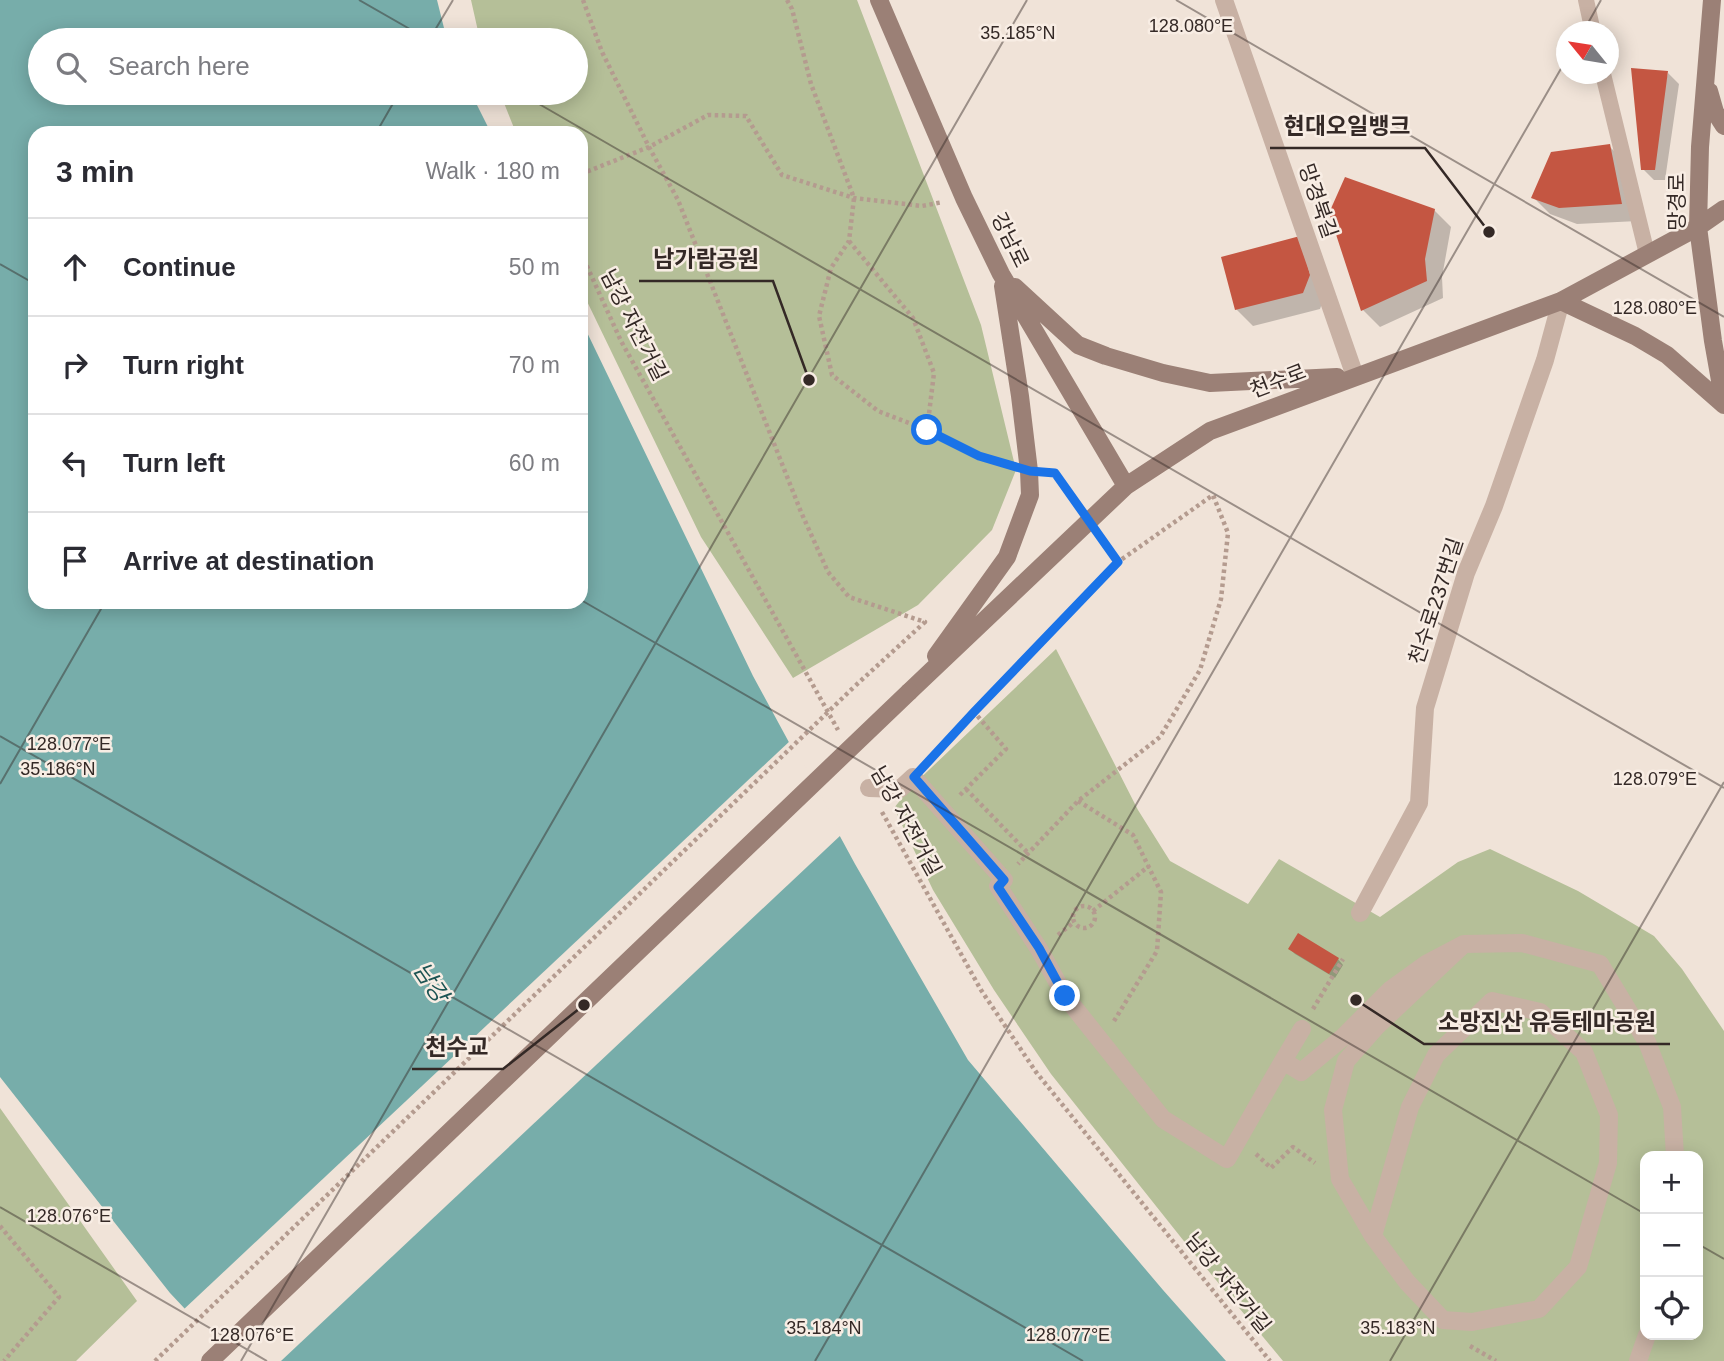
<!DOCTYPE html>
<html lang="en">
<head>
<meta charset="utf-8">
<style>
  :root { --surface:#fff; --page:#f7f7f7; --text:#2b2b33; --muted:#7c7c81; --line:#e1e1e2 }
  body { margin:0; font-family:Helvetica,"Noto Sans KR",sans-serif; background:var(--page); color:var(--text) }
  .controls { position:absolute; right:21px; bottom:21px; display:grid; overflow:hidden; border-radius:14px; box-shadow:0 4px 18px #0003 }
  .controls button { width:63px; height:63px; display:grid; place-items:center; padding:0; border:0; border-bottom:2px solid var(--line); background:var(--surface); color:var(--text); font:35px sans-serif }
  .compass { position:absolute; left:1556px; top:21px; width:63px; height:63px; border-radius:50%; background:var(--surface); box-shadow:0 4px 18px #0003; rotate:300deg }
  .stop { position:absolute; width:21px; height:21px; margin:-16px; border:5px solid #1a73e8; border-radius:50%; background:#fff }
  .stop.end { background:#1a73e8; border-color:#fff; box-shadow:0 2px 7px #0008 }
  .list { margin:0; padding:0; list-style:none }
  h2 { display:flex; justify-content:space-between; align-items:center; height:91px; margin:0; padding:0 28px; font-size:30px }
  h2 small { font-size:23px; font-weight:400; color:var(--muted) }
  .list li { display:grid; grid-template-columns:46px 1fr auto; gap:21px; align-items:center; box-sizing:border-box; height:98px; padding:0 28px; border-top:2px solid var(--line) }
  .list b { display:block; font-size:26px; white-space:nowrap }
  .list em { font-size:23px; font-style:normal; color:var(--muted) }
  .icon { flex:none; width:38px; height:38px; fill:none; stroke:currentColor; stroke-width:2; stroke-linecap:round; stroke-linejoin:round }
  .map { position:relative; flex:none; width:1724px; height:1361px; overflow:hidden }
  .search { position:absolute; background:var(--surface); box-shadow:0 4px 18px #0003; left:28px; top:28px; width:560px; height:77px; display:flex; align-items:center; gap:18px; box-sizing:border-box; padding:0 24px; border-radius:38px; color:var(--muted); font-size:26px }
  .panel { position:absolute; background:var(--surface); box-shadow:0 4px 18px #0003; left:28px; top:126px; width:560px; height:483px; border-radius:21px }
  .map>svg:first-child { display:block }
</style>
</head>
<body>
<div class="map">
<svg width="1724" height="1361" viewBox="0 0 1724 1361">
  <rect width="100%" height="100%" fill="#f0e3d8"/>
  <path fill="#b5bf98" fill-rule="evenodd" d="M 471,0 L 857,0 L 981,325 L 1016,470 L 992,530 L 918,605 L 793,678 L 701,537 L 581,289 L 581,133 L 516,133 L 500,93 L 576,93 L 576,40 L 480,40 Z
    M 1056,649 L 1138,810 L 1170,861 L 1248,904 L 1279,859 L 1380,917 L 1458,862 L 1490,849 L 1578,891 L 1654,936 L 1682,969 L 1724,1031 L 1724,1361 L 1283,1361 L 1187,1245 L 1051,1074 L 994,990 L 933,890 L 894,808 L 910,788 ZM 1645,1156 L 1698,1156 L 1698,1335 L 1645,1335 Z
    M 0,1108 L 137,1301 L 76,1361 L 0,1361 Z"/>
  <path fill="#77adaa" d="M 0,0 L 437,0 L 447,40 L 40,40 L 40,93 L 471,93 L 491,133 L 35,133 L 35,602 L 581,602 L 581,320 L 753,676 L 855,864 L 968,1060 L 1163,1290 L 1226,1361 L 234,1361 L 170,1293 L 0,1077 Z"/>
  <path fill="#f0e3d8" d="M 791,740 L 842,834 L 281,1361 L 229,1361 L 182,1311 Z"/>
  <path fill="#0003" d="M 1668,73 L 1679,84 L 1665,180 L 1654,180 L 1643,169 Z
    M 1609,146 L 1626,163 L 1638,221 L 1577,224 L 1550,214 L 1533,197 Z
    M 1434,210 L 1451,227 L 1442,277 L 1443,298 L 1380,327 L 1363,310 L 1331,213 Z
    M 1300,238 L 1326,293 L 1320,309 L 1253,326 L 1236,309 Z
    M 1290,949 L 1338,959 L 1343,965 L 1335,978 L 1295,954 Z"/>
  <path fill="#c45642" d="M 1631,68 L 1668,71 L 1655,170 L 1641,170 Z
    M 1610,144 L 1622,204 L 1559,208 L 1531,198 L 1551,152 Z
    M 1345,177 L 1435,209 L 1425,259 L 1427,281 L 1361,311 L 1329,213 Z
    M 1300,236 L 1310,275 L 1303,293 L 1235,310 L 1221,257 Z
    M 1298,933 L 1339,958 L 1329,974 L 1288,949 Z"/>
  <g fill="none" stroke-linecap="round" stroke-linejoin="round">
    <path stroke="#b49b8f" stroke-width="4.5" stroke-dasharray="3.5 3.5" stroke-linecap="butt" d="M 583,0 L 602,52 L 649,147 L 678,200 L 801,512 L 828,572 L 849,597 L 925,622 L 855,686
      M 787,0 L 792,9 L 811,84 L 854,198 L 849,241 L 831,268 L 819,316 L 832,375 L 878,411 L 927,430 L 979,456 L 1004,463
      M 581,174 L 649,147 L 708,115 L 746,116 L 782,175 L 854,198 L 922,206 L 943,202
      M 849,241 L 913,318 L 934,373 L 927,430
      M 581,253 L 621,341 L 838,730
      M 1051,473 L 1055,473 L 1076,502
      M 1103,541 L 1118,562
      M 928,761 L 1118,562 L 1213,495 L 1228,533 L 1221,599 L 1200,670 L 1160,737 L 1078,801 L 1018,864
      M 966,789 L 1028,853
      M 960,795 L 1006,749 L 974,712
      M 1078,801 L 1133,835 L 1161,892 L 1157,951 L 1114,1021
      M 882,812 L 981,990 L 1036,1072 L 1270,1361
      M1073 917a11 11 0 1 1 22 0a11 11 0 1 1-22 0Z
      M 1093,911 L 1149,866
      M 1058,935 L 1074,922
      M 1313,1009 L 1343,959
      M 1256,1154 L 1271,1168 L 1293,1147 L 1315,1163
      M 0,1226 L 59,1297 L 4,1361
      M 1470,1346 L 1496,1361"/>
    <path stroke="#c8b1a4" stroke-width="16" d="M 1586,0 L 1593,32
      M 1603,74 L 1647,254"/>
    <path stroke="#c8b1a4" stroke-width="18" d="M 1224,0 L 1355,376
      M 869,788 L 900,789 L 913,777 L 1004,880
      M 998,886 L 1039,949 L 1065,996 L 1163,1119 L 1227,1159 L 1283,1061 L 1301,1072 L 1342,1038 L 1390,990 L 1426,964 L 1464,944 L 1522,943 L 1600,964 L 1647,1042 L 1672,1107 L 1675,1156
      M 1360,913 L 1419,803 L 1425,708 L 1466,573 L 1494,506 L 1545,360 L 1561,301
      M 1283,1061 L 1302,1029
      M 1373,1236 L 1410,1107 L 1436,1055 L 1492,1001 L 1540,1012 L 1584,1052 L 1609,1115 L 1608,1163 L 1578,1267 L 1539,1309 L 1472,1322 L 1443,1320 L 1407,1282 L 1373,1236 L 1340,1179 L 1333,1110 L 1346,1061 L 1376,1027 L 1464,944
      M 1638,1361 L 1647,1335"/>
    <path stroke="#9b8076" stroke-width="18" d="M 879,0 L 964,198 L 1001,274 L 1126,486
      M 1712,0 L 1700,147 L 1698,227 L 1713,341 L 1724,403
      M 1709,91 L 1715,112 L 1724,126
      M 1015,287 L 1078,345 L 1106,356 L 1163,373 L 1210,383 L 1337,377
      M 1561,301 L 1635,336 L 1667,355 L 1724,405
      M 936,656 L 1007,557 L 1030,495 L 1029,471 L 1020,396 L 1003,286
      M 909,692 L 1126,486 L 1210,431 L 1561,301 L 1698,227 L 1724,209"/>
    <path stroke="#b49b8f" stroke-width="4.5" stroke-dasharray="3.5 3.5" stroke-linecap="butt" d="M 155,1361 L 855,686"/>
    <path stroke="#9b8076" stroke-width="18" d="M 210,1361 L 909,692"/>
  </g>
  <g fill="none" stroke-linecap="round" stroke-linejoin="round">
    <path stroke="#1a73e8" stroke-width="9" d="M 927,430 L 979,456 L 1030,471 L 1055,473 L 1118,562 L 974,712 L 914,777 L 1004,880 L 998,887 L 1039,948 L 1065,996"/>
  </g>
  <path fill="none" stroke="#342926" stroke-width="2" stroke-opacity="0.45" d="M 359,0 L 429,40M 1176,0 L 1724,317M 1583,32 L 1601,0M 429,40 L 453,0M 520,93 L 1724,788M 376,133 L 399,93M 0,264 L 35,284M 581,600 L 1645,1214M 0,736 L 1083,1361M 0,784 L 105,602M 0,1207 L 267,1361M 1698,1244 L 1724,1259M 241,1361 L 1027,0M 815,1361 L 1566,60M 1390,1361 L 1724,782"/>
  <g text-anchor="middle" stroke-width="5" stroke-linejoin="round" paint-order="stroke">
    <g font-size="21" fill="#342926" stroke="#f8ede4">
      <text transform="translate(1318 201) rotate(71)" y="7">망경북길</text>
      <text transform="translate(1677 202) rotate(-90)" y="7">망경로</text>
      <text transform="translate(1010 240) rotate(64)" y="7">강남로</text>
      <text transform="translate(634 325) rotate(63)" y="7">남강 자전거길</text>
      <text transform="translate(1278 381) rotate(-21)" y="7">천수로</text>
      <text transform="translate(1436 601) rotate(-72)" y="7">천수로237번길</text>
      <text transform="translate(906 821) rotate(61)" y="7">남강 자전거길</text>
      <text transform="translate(1228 1283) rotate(51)" y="7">남강 자전거길</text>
    </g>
    <g font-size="23" font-style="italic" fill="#1c5453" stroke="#f8ede4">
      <text transform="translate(431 982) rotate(56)" y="8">남강</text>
    </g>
  </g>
  <g font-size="18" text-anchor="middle" fill="#342926" stroke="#f8ede4" stroke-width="5" stroke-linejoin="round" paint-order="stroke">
    <text x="1191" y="32">128.080°E</text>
    <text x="1018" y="39">35.185°N</text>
    <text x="1655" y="314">128.080°E</text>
    <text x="69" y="750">128.077°E</text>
    <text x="58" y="775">35.186°N</text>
    <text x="1655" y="785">128.079°E</text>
    <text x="69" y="1222">128.076°E</text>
    <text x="824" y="1334">35.184°N</text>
    <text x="1398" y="1334">35.183°N</text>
    <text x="252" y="1341">128.076°E</text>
    <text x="1068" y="1341">128.077°E</text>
  </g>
  <path fill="none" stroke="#342926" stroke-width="2.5" d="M1489 232L1425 148H1270M809 380L773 281H639M1356 1000L1424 1044H1670M584 1005L503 1069H412"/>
  <g fill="#342926" stroke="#f8ede4" stroke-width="2.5">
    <circle cx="1489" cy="232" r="7"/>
    <circle cx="809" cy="380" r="7"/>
    <circle cx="1356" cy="1000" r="7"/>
    <circle cx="584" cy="1005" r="7"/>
  </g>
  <g font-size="23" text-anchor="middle" font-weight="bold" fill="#342926" stroke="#f8ede4" stroke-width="5" stroke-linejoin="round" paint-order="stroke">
    <text x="1347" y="134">현대오일뱅크</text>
    <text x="706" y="267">남가람공원</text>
    <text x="1547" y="1030">소망진산 유등테마공원</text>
    <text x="457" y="1055">천수교</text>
  </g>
</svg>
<div class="controls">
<button>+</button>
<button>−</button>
<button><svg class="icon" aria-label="locate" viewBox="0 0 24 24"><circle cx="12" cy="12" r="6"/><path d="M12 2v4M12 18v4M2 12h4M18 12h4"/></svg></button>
</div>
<svg class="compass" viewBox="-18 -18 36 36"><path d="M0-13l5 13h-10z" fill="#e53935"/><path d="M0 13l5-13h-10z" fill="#7c7c81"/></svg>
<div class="stop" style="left:927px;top:430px"></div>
<div class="stop end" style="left:1065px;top:996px"></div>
<div class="search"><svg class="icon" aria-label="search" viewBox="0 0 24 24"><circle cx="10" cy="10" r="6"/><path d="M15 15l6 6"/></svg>Search here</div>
<section class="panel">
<h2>3 min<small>Walk · 180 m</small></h2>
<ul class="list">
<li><svg class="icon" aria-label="ahead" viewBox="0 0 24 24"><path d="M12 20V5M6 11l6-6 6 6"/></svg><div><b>Continue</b></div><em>50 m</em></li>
<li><svg class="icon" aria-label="right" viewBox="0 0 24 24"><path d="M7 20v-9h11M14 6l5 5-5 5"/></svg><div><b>Turn right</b></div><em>70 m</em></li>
<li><svg class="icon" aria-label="left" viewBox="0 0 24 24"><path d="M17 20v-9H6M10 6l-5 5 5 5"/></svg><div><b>Turn left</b></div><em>60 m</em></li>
<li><svg class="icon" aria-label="arrive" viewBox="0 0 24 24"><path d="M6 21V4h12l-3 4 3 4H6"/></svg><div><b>Arrive at destination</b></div></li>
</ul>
</section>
</div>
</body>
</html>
